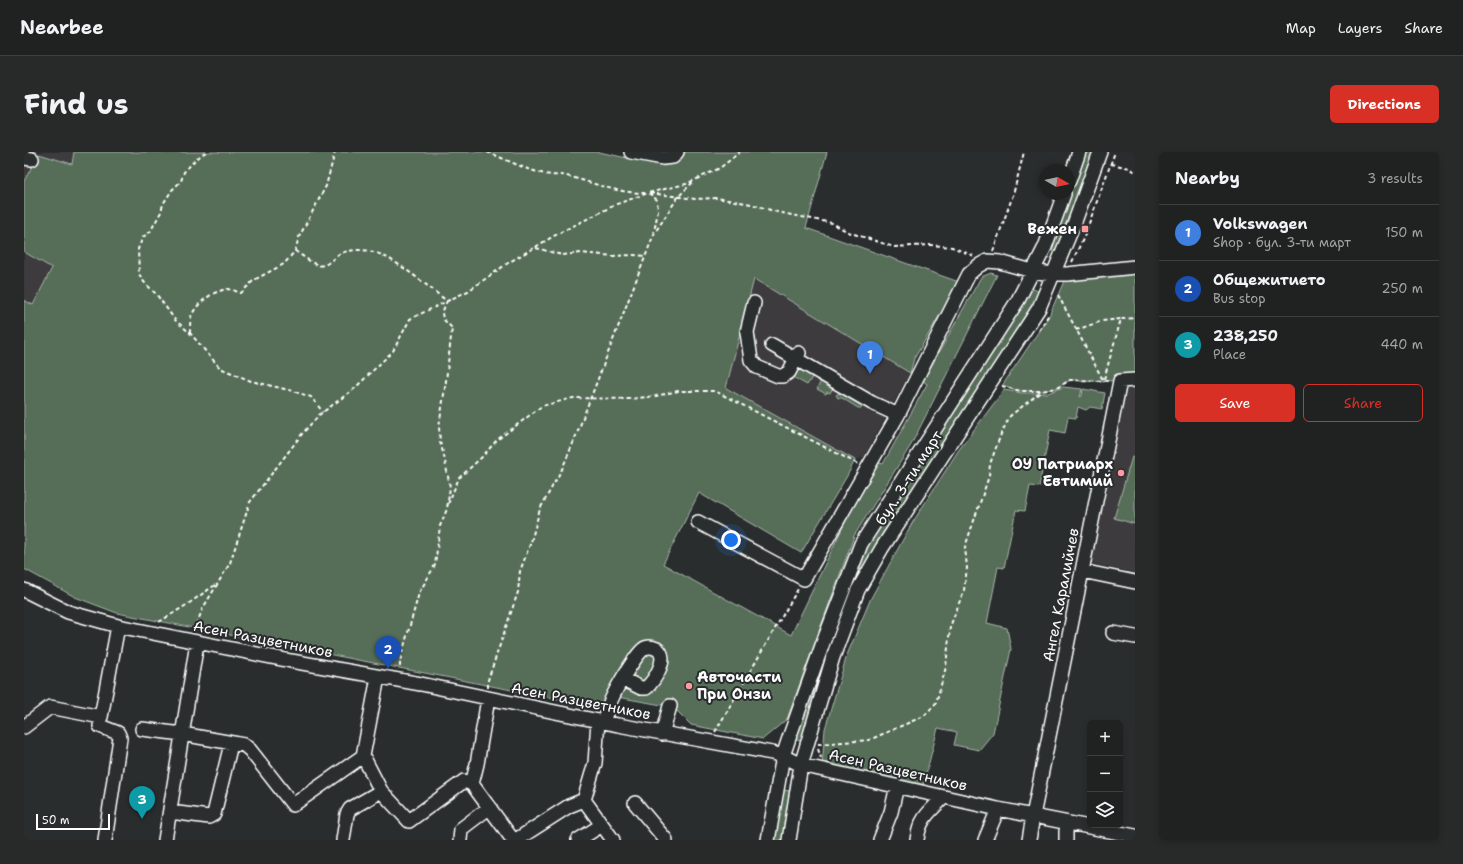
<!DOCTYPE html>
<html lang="en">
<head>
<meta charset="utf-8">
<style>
  :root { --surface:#202222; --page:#282a2a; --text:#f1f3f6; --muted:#a2a4a5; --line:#3d3f40; --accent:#d93025 }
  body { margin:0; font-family:"Shantell Sans",sans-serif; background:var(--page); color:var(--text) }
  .controls { position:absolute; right:12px; bottom:12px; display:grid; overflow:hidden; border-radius:6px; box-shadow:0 2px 6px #0003 }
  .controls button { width:36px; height:36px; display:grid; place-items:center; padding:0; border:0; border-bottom:1px solid var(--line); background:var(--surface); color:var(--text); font:20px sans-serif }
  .compass { position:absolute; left:1015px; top:12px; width:36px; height:36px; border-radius:50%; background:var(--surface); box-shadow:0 2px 6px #0003; rotate:99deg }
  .scale { position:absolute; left:12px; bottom:10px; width:74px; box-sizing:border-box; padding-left:4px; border:2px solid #fff; border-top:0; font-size:11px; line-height:14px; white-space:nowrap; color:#fff; -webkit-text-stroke:3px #2a2d2e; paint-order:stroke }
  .you { position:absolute; left:707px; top:388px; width:14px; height:14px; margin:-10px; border:3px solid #fff; border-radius:50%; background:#1a73e8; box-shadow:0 0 0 6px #1a73e833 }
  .badge { display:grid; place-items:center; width:26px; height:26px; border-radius:50%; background:var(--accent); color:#fff; font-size:13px; font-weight:700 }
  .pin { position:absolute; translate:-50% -33px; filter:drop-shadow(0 1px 2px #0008) }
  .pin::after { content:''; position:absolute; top:21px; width:14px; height:12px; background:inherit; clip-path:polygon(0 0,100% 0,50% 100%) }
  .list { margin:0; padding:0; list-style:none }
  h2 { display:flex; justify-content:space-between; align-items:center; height:52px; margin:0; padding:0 16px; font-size:17px }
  h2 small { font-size:13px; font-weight:400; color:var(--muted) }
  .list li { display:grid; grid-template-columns:26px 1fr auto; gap:12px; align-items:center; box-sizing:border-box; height:56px; padding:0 16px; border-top:1px solid var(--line) }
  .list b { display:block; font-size:15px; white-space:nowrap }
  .list p { margin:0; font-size:13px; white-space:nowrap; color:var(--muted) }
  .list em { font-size:13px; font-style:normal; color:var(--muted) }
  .actions { display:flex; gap:8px; padding:12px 16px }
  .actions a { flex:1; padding:9px 0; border:1px solid var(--accent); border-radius:6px; text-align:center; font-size:14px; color:var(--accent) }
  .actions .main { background:var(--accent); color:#fff }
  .icon { flex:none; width:22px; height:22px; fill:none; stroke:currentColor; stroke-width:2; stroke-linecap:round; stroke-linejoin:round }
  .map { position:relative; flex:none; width:1111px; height:688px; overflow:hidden; border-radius:6px }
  header { display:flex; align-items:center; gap:24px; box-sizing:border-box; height:56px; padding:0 20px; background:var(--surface); border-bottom:1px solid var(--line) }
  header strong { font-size:19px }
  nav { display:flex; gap:22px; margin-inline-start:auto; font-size:14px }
  .intro { display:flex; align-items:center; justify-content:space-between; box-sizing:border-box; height:96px; padding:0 24px }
  h1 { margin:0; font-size:28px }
  .button { padding:10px 18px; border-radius:6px; background:var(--accent); color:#fff; font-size:14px; font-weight:700 }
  main { display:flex; gap:24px; padding:0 24px }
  aside { flex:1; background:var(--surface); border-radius:6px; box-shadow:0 2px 6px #0003 }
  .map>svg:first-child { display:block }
</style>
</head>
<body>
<header>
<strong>Nearbee</strong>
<nav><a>Map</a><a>Layers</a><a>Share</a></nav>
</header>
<div class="intro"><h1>Find us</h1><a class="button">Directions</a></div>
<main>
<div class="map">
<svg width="1111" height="688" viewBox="0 0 1111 688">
  <rect width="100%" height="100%" fill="#2a2d2e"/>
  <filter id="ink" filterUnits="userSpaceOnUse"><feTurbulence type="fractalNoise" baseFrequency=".025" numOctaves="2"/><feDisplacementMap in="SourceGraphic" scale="8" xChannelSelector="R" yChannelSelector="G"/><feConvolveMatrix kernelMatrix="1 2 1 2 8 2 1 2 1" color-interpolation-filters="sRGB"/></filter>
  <g filter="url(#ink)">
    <path fill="#3d3a3e" d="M 0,0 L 50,0 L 49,12 L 15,2 L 0,29 Z
      M 0,100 L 28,116 L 9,153 L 0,148 Z
      M 730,127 L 886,221 L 840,305 L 831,308 L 702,236 Z
      M 1102,231 L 1111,231 L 1111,421 L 1065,411 Z"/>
    <path fill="#566d59" stroke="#aab6ac" d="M 50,0 L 575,0 L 640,14 L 654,9 L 659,4 L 661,0 L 803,0 L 782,76 L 935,130 L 890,207 L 886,221 L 730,127 L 702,236 L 831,308 L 823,324 L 777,401 L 675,341 L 639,412 L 767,483 L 839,333 L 852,310 L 859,312 L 903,232 L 899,229 L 957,125 L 967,121 L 973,123 L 887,293 L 830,384 L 763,567 L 739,587 L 667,573 L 649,555 L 582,543 L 575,555 L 93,461 L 51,445 L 0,417 L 0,148 L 9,153 L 28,116 L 0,100 L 0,29 L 15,2 L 48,12 Z
      M 1055,0 L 1076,0 L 1036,102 L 1021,95 L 1045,42 L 1045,29 Z
      M 1111,116 L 1111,228 L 1096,229 L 1046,228 L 1033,236 L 1018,239 L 996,239 L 978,234 L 1025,164 L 1043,122 Z
      M 1001,133 L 1020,142 L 834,438 L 784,591 L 765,586 L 837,392 Z
      M 772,213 L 789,224 L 783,233 L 767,224 Z
      M 798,227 L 811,232 L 806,241 L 803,240 L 802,242 L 793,237 Z
      M 1039,235 L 1058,237 L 1056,245 L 1058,244 L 1059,237 L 1081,241 L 1078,257 L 1066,255 L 1062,258 L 1054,255 L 1052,266 L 1044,265 L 1041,281 L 1026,278 L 1015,335 L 1006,334 L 1001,359 L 992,358 L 980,416 L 974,415 L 963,471 L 983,476 L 987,497 L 969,581 L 955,598 L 930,593 L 933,580 L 914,576 L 899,634 L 798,614 L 801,577 L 823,503 L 847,446 L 887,373 L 934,299 L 980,238 L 998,241 L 1024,241 Z
      M 822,237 L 838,253 L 837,256 L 834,256 L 818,246 L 814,246 L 812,243 Z
      M 1108,305 L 1111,306 L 1111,372 L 1090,366 Z
      M 753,637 L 773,640 L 765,688 L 744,688 Z"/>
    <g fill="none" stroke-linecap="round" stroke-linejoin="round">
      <defs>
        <path id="minor" d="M 607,0 L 639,6 L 649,5 L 653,0
          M 0,6 L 8,7
          M 1045,29 L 1055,0
          M 730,151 L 723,180 L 727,208 L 733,215 L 754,224 L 759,224 L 765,220 L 775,201
          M 748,193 L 848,251 L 874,263
          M 674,370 L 780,427 L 874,263 L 945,122 L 954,114 L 963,109 L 976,110 L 1008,119 L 1028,122 L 1043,122 L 1111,115
          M 1058,419 L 1111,430
          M 0,438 L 44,460 L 94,474 L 267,509 L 397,532 L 594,573 L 748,601 L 759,604 L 777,613 L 974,657 L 1111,684
          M 1089,481 L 1111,485
          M 354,525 L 339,604 L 357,639 L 385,669 L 440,629 L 448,632 L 489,688
          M 579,570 C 582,561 585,552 589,544 C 593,535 613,500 621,496 C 625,494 629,495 633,497 C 646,505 630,529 622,536 L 617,536 L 599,527
          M 76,574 L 94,581 L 96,586 L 81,688
          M 0,575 L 26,555 L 77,565 L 94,474
          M 118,577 L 158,582 L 220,593 L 226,598 L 269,653 L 339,604
          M 638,582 L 646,554
          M 448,632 L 453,612 L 464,547
          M 560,648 L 571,611 L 574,569
          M 560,648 L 589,688
          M 611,651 L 642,688
          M 146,660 L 185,665 L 190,662 L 207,592
          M 141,688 L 173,491
          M 319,688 L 323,662 L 326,657 L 357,639
          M 436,688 L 437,677 L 466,655
          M 492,688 L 545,654 L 560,648
          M 554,688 L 578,673
          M 744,688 L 759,604 L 765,586 L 800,488 L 837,392 L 994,148 L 1021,95 L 1040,42
          M 765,688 L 777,613 L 809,505 L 834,438 L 858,396 L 1015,156 L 1050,72 L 1076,0
          M 856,688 L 867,660 L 873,634
          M 893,688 C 895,667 906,659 920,645
          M 961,688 L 974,657
          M 1005,688 L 1009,664 L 1096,229 L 1111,228
          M 1042,688 L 1042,679 L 1044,671"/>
      </defs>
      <use href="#minor" stroke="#fff" stroke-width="16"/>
      <path stroke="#fff" stroke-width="2" stroke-dasharray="4 3" stroke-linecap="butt" d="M 182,0 L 172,7 L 160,20 L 157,29 L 148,38 L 139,52 L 137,60 L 126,80 L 119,85 L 114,97 L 115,122 L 120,130 L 133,143 L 151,168 L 166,181 L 196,216 L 227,229 L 269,239 L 287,245 L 299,260
        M 463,0 C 484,8 505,20 527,23 C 532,24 538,22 543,24 C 571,31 591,41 621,41
        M 1087,12 L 1106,16 L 1111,20
        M 625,41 L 633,48 L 634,59 L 630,80
        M 626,41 L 671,47 L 693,46 L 727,52 L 753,60 L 808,71 L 824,80 L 870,95 L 907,93 L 928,95 L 950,104
        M 512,96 L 538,103 L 557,101 L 589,104 L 609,103 L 622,104
        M 271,99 C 276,102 289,112 294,113 C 302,116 309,106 315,102 C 323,98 337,97 346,99 C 368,103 404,135 423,149 L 418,161 L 419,167 L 428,176 L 422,229 L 415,275 L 416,290 L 420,304 L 426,335 L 423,357 L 416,374 L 411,413 L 395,441 L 376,509 L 376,517
        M 969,99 L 989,43 L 1000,0
        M 1048,110 L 1060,85 L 1091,0
        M 1034,143 L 1079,228
        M 1052,178 L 1078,169 L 1097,167
        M 1015,179 L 1025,162
        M 166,181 C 166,176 166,169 167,165 C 172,151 190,138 205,137 C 208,137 213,140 217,141 L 230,128 L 260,112 L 271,99 L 275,85 L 302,34 L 311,0
        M 1080,227 L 1097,167 L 1111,166
        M 978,234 L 996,239 L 1018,239 L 1033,236 L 1046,228 L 1085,229
        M 424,352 L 435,326 L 458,305 L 473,288 L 518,254 L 549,246 L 606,247 L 632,244 L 654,239 L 691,239 L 834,312
        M 135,470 L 164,452 L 191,433
        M 170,479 L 179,456 L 206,411 L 226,350 L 278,282 L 295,263 L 330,237 L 369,199 L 386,167 L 444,139 L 484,111 L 535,81 L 593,52 L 624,41 L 662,32 L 696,16 L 716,0
        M 464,536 L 464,528 L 494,440 L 496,419 L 507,390 L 516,357 L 538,317 L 550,289 L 630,82 L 654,45 L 670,29
        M 691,580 L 774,437
        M 794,592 L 845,588 L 900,564 L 912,551 L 922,515 L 926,475 L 940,438 L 943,416 L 941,395 L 965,324 L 966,312 L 977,282 L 986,264 L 1018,239
        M 794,597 L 797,606"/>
      <use href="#minor" stroke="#2a2d2e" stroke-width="13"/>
    </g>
  </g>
  <g fill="#ff9aa2" stroke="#2a2d2e" stroke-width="1.5">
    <rect x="1057" y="73" width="8" height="8" rx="2"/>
    <circle cx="1097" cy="321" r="4"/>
    <circle cx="665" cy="534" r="4"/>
  </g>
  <g text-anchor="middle" stroke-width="4" stroke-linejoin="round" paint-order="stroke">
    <g font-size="15" font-weight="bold" fill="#fff" stroke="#2a2d2e" text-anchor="end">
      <text x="1053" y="82">Вежен</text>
      <text x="1089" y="317">ОУ Патриарх<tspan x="1089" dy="17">Евтимий</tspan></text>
      <text x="673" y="530" text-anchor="start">Авточасти<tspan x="673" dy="17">При Онзи</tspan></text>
    </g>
    <g font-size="15" fill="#fff" stroke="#2a2d2e">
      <text transform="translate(885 326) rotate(-57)" y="5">бул. 3-ти март</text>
      <text transform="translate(1037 443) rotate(-79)" y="5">Ангел Каралийчев</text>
      <text transform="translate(239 487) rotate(11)" y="5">Асен Разцветников</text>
      <text transform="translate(557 549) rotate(11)" y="5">Асен Разцветников</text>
      <text transform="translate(874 618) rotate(13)" y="5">Асен Разцветников</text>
    </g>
  </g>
</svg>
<div class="controls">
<button>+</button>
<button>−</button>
<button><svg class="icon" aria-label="layers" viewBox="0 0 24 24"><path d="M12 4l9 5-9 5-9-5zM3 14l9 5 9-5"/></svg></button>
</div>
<svg class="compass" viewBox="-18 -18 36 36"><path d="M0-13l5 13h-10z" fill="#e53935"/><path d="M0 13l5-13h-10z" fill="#a2a4a5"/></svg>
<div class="scale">50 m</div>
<div class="you"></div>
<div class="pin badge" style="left:846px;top:222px;background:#3f7fe0">1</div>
<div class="pin badge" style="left:364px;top:517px;background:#1a4fb4">2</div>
<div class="pin badge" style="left:118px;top:667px;background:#0f9aa8">3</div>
</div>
<aside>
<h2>Nearby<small>3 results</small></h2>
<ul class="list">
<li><span class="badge" style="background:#3f7fe0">1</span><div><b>Volkswagen</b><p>Shop · бул. 3-ти март</p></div><em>150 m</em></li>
<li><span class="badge" style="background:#1a4fb4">2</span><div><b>Общежитието</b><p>Bus stop</p></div><em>250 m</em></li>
<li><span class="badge" style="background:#0f9aa8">3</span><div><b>238,250</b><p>Place</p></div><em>440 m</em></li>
</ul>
<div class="actions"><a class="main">Save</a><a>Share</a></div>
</aside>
</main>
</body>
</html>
